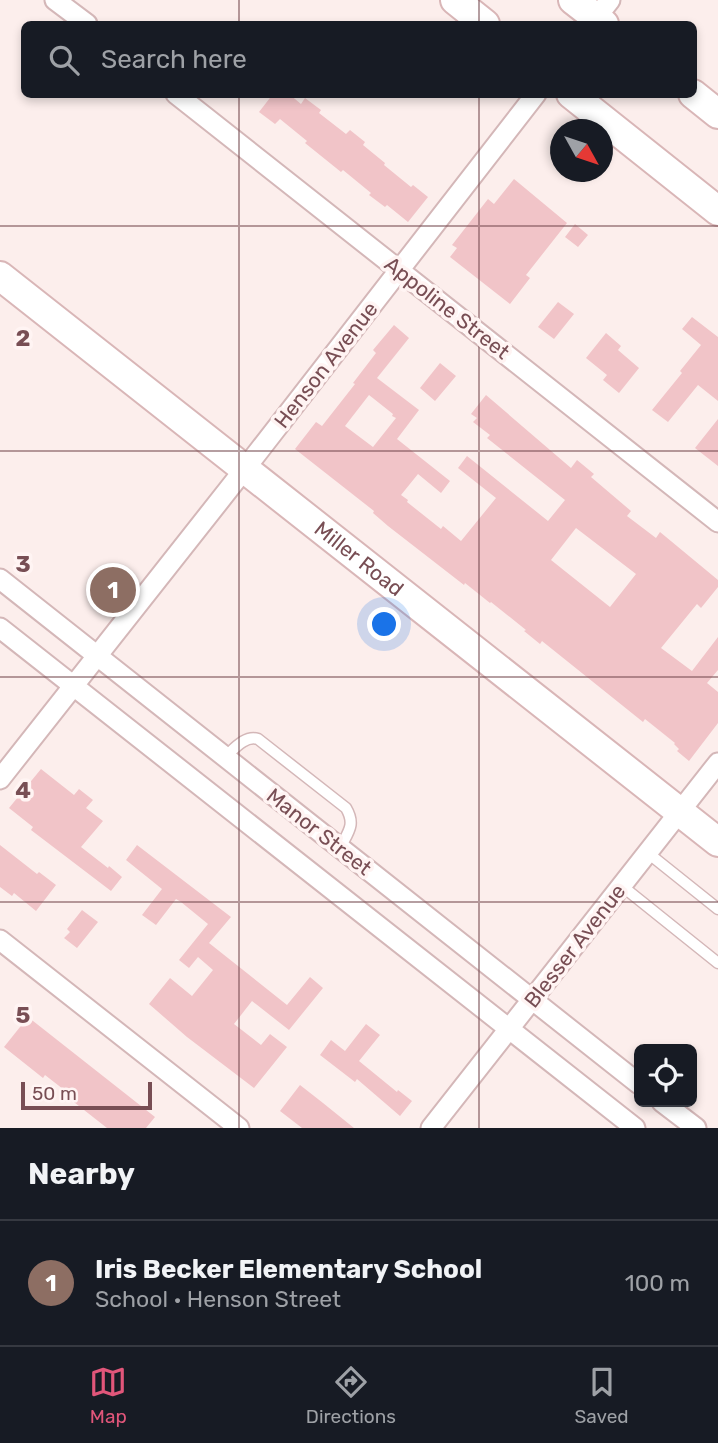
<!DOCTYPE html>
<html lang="en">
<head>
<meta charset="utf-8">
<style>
  :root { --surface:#171b24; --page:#242831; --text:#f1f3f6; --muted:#9ea1a6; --line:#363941; --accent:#e1567a }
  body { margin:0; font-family:Rubik,sans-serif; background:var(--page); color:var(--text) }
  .controls { position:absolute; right:21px; bottom:21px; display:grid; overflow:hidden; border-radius:10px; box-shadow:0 4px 10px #0003 }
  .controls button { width:63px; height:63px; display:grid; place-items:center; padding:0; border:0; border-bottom:2px solid var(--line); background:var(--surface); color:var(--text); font:35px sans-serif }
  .compass { position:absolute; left:550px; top:119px; width:63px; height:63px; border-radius:50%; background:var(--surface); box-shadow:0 4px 10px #0003; rotate:130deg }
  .scale { position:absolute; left:21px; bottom:18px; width:131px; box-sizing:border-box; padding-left:7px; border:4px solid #784e54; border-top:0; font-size:19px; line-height:24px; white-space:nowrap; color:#784e54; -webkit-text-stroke:5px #fff4f3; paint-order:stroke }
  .you { position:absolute; left:385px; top:625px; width:24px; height:24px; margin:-18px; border:5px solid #fff; border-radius:50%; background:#1a73e8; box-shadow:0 0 0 10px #1a73e833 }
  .badge { display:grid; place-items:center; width:46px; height:46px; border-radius:50%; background:var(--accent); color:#fff; font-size:23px; font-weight:700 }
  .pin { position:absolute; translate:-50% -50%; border:4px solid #fff; box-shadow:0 2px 7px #0006 }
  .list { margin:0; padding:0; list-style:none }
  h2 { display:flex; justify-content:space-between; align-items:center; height:91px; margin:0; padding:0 28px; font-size:30px }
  h2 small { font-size:23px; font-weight:400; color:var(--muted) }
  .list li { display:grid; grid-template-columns:46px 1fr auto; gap:21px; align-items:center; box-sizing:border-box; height:126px; padding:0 28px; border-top:2px solid var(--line) }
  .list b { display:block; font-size:26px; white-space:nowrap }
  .list p { margin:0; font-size:23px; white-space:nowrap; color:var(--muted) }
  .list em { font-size:23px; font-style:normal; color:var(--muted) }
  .icon { flex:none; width:38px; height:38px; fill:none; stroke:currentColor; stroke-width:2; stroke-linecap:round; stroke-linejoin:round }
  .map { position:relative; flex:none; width:718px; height:1128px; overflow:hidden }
  .search { position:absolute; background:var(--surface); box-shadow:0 4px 10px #0003; left:21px; right:21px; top:21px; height:77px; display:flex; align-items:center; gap:18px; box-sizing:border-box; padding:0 24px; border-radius:10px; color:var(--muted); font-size:26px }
  .sheet { height:217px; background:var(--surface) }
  nav { display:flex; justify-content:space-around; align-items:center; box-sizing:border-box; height:98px; border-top:2px solid var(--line); background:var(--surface); font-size:19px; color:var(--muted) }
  nav a { display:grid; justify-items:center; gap:4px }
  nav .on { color:var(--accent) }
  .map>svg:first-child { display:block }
</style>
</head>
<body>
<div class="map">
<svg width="718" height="1128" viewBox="0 0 718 1128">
  <rect width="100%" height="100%" fill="#fceeec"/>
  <path fill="#f1c4c8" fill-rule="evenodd" d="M 273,94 L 289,94 L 301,104 L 305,98 L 321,110 L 319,113 L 346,134 L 350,130 L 365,142 L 363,145 L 385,163 L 384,165 L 411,187 L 413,185 L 428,197 L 408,222 L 387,205 L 385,207 L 369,195 L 371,193 L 343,170 L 341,172 L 305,143 L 307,141 L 280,119 L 275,124 L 259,112 Z
    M 514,179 L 567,223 L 526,275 L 530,278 L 510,304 L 450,257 L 457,248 L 452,245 L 488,199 L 494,204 Z
    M 575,224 L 588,235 L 578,247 L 565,237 Z
    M 558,302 L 574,314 L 554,339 L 538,327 Z
    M 692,317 L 718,337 L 718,401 L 698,385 L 668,422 L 652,410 L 682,373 L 680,371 L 701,345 L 682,329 Z
    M 394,325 L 409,338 L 377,378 L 419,410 L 397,439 L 450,481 L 441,493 L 418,474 L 401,495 L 408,500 L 407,502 L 441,529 L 443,526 L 461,541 L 496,498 L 458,468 L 467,456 L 548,521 L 565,500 L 487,438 L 490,435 L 473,422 L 477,418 L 471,414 L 486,395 L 571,468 L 577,460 L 594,474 L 591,477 L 631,511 L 627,516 L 656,538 L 660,532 L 718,580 L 718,587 L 701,608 L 697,604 L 661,648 L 692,671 L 718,637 L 718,670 L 707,683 L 718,692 L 718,723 L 689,761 L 677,751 L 679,749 L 674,744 L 675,743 L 645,719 L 643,722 L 542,641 L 540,644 L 524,631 L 526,630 L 491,602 L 490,603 L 465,583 L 464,585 L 388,526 L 373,513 L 374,511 L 295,449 L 316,422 L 322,426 L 355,384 L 353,383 L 376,353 L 373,350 ZM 369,395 L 393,414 L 392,416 L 396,418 L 373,447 L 345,426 ZM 576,528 L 636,574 L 610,607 L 551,560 Z
    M 606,333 L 621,346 L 618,350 L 639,368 L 619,393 L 603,380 L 607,375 L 586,358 Z
    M 440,363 L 456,376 L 435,401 L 420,388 Z
    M 718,419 L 718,466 L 695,448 Z
    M 41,769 L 74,795 L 79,789 L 93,800 L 86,808 L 103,821 L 81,847 L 108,868 L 109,866 L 122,877 L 111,891 L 31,830 L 33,827 L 9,808 Z
    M 0,845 L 37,874 L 39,872 L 56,885 L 36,911 L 14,893 L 12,896 L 0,887 Z
    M 137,845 L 231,917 L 209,943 L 287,1005 L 310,977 L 323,988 L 289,1030 L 252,1001 L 234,1024 L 261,1045 L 270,1034 L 287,1047 L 254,1088 L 187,1037 L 149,1004 L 170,978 L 192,996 L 213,970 L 198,957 L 189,968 L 179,960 L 208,924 L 181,902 L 176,899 L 156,925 L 142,915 L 162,889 L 126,860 Z
    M 82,910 L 98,922 L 77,948 L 64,938 L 70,932 L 67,929 Z
    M 28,1017 L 155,1117 L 146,1128 L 107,1128 L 70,1099 L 72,1096 L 45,1075 L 43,1078 L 4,1047 Z
    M 366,1024 L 380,1035 L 359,1061 L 397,1092 L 398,1090 L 412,1101 L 400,1116 L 357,1079 L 355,1082 L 320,1055 L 331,1040 L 345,1051 Z
    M 300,1085 L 323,1103 L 354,1128 L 302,1128 L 280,1111 Z"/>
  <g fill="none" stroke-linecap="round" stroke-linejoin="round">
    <defs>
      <path id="lane" d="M 225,757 C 234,749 245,735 258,739 L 346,808 C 356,825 348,832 340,848
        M 648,853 L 718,909
        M 622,886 L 718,963"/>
      <path id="street" d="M 55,0 L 87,24
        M 591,24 L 610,0
        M 176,94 L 718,522
        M 0,579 L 639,1084
        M 0,628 L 635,1128
        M 0,779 L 258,452 L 536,94
        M 0,940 L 239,1128
        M 662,1102 L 696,1128
        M 431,1128 L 718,763"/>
      <g id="secondary">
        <path d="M 455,0 L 485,24"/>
        <path d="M 573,0 L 604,24"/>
        <path d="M 571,94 L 718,211"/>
        <path d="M 693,94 L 718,114"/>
        <path id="s1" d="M 0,276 L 718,842"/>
      </g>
    </defs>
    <use href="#lane" stroke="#d4b7b8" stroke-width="13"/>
    <use href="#street" stroke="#d4b7b8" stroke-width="23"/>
    <use href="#secondary" stroke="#d9b6b7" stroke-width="32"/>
    <use href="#lane" stroke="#fff" stroke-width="10"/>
    <use href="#street" stroke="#fff" stroke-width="19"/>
    <use href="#secondary" stroke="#fff" stroke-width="28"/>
  </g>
  <path fill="none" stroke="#784e54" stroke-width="2" stroke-opacity="0.55" d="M 239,0 L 239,24M 479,0 L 479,24M 239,94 L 239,1128M 479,94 L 479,1128M 0,226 L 718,226M 0,451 L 718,451M 0,677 L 718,677M 0,902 L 718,902"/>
  <g text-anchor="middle" stroke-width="7" stroke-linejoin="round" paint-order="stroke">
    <g font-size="21" fill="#784e54" stroke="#fff4f3">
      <text transform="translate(447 308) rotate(38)" y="7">Appoline Street</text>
      <text transform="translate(326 365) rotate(-52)" y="7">Henson Avenue</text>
      <text dy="7" stroke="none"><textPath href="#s1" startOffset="457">Miller Road</textPath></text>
      <text transform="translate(319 832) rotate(38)" y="7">Manor Street</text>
      <text transform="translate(575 946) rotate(-52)" y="7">Blesser Avenue</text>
    </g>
  </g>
  <g font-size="23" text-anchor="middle" font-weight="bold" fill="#784e54" stroke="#fff4f3" stroke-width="7" stroke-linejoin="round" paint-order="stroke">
    <text x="23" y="346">2</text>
    <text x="23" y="572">3</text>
    <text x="23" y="798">4</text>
    <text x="23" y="1023">5</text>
  </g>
</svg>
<div class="controls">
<button><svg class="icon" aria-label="locate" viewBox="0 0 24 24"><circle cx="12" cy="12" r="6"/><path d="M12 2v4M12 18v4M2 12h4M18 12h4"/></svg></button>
</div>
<svg class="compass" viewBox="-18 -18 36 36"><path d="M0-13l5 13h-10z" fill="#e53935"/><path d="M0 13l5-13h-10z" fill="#9ea1a6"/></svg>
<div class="scale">50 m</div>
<div class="you"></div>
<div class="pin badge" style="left:113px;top:590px;background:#8d6e63">1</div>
<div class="search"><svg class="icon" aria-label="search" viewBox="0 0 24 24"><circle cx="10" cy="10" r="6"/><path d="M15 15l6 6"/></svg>Search here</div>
</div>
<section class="sheet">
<h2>Nearby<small></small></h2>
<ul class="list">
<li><span class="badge" style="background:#8d6e63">1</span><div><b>Iris Becker Elementary School</b><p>School · Henson Street</p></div><em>100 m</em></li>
</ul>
</section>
<nav>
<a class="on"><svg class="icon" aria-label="map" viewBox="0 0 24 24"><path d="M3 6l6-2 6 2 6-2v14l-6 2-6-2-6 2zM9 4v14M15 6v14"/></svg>Map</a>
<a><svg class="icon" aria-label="directions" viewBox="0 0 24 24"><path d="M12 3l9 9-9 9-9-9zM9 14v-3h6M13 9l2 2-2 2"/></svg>Directions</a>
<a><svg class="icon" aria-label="saved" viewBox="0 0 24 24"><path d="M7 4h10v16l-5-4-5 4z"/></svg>Saved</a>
</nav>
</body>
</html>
